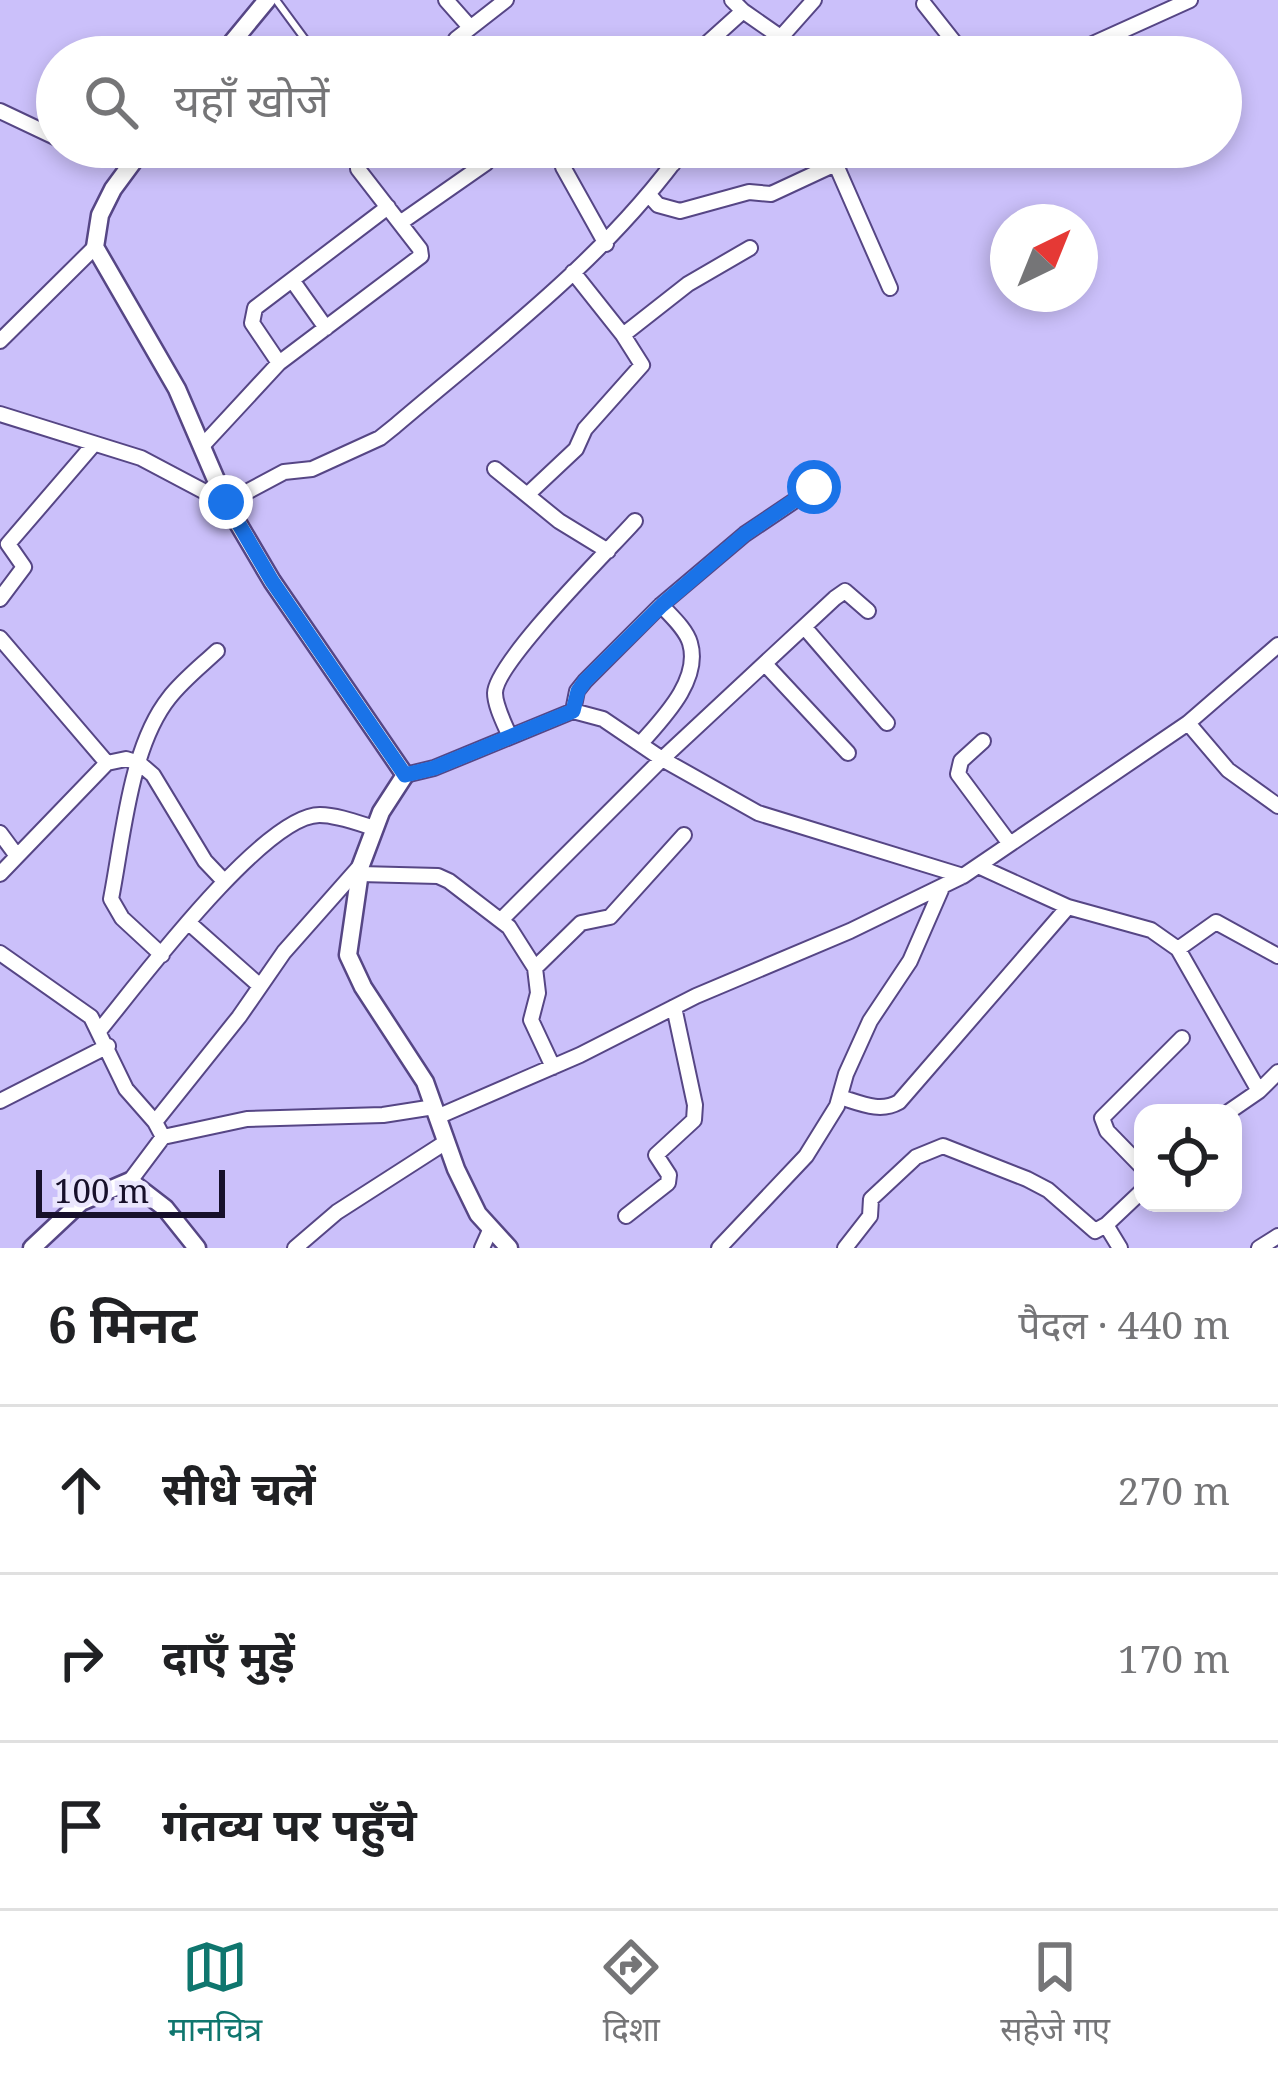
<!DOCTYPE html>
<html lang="hi">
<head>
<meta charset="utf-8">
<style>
  :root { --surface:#fff; --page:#f6f6f6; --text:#202124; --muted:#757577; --line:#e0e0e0; --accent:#0f766e }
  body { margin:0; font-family:"Noto Serif","Noto Sans Devanagari",serif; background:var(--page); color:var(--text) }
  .controls { position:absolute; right:36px; bottom:36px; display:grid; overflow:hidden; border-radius:24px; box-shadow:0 6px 18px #0003 }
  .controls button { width:108px; height:108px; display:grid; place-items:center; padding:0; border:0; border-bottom:3px solid var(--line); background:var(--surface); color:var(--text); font:60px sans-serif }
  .compass { position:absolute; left:990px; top:204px; width:108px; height:108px; border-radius:50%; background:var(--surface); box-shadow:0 6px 18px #0003; rotate:43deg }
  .scale { position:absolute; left:36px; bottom:30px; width:189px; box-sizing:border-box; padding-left:12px; border:6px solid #17102a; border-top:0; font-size:33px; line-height:42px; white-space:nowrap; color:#17102a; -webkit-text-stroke:9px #eae6fd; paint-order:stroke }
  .stop { position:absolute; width:36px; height:36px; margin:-27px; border:9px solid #1a73e8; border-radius:50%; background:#fff }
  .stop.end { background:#1a73e8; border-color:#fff; box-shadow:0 3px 12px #0008 }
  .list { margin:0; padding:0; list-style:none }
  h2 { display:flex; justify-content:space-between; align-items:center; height:156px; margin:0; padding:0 48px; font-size:51px }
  h2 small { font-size:39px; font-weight:400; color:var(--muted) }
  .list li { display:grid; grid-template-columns:78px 1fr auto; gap:36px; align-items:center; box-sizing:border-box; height:168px; padding:0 48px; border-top:3px solid var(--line) }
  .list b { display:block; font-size:45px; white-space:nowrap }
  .list em { font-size:39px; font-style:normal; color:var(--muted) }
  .icon { flex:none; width:66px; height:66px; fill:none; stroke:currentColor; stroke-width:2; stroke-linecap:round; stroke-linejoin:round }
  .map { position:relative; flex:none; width:1278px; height:1248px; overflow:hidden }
  .search { position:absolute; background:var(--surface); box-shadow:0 6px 18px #0003; left:36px; right:36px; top:36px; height:132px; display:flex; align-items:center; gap:30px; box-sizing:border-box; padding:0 42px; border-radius:66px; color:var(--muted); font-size:45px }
  .sheet { height:660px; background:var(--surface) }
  nav { display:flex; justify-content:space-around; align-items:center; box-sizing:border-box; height:168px; border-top:3px solid var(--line); background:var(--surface); font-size:33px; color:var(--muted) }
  nav a { display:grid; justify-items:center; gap:6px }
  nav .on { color:var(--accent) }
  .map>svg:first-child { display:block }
</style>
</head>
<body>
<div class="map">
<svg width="1278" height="1248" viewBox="0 0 1278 1248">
  <rect width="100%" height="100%" fill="#cbc0fa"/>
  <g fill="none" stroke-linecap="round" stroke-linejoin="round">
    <defs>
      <path id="service" d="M 276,0 L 318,57"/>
      <path id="minor" d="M 446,0 L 469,26
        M 924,4 L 966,57
        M 743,11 L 809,57
        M 782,36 L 814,0
        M 458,57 L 456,39 L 506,0
        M 692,57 L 743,11 L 732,0
        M 1064,57 L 1190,0
        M 0,111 L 57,138
        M 82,147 L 130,163
        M 559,147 L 563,167 L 606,244
        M 656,147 L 673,164
        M 836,165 L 890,288
        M 650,196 L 658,205 L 680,211 L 749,192 L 771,194 L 872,147
        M 400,223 L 486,163 L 491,155 L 488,147
        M 573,272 L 623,335 L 688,284 L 750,248
        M 292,280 L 326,328
        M 0,341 L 95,247
        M 279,363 L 252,323 L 255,308 L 388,207
        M 0,414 L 141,458 L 226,503 L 284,472 L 312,469 L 380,438 L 395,426 C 497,339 606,258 685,147
        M 204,444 L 279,363 L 421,256 L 420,249 L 358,169
        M 495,469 L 559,521 L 608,551
        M 527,495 L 576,449 L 585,429 L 642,365 L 623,335
        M 0,599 L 24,567 L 8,544 L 94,444
        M 806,629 L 887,723
        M 0,638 L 107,763
        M 765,664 L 848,753
        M 573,711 L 577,691 L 585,681 L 661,605 L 745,534 L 815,487
        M 1188,723 L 1228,770 L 1278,806
        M 510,737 C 505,725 495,706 495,693 C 495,663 610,549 635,521
        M 983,741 L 961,761 L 958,774 L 1010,844
        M 641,743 C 663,718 701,680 690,643 C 686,629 671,616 661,605
        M 405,775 L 434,768 L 573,711 L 603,719 L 662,759 L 758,813 L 963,876 L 1188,723 L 1278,645
        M 0,833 L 17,856
        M 978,866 L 1068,907 L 1151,930 L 1178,949 L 1259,1091 L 1227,1113
        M 0,874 L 107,763 L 126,759 L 139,763 L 153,775 L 205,861 L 224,881
        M 360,874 L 438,876 L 449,881 L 509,927 L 535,968 L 581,923 L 610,917 L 684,835
        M 501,920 L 662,759 L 835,598 L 845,591 L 868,611
        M 189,923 L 260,986
        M 1178,949 L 1216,922 L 1278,956
        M 0,953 L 91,1017 L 126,1089 L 155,1122
        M 162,955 L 122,918 L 111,899 C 123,838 130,747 169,698 C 182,681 201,666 217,651
        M 535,968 L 538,993 L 531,1020 L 553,1067
        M 99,1031 C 136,986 264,814 320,815 C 337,815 358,823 374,828
        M 1259,1091 L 1278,1072
        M 840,1097 C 860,1103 880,1113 899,1102 L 1068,907
        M 0,1101 L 108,1046
        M 437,1117 L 580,1055 L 696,996 L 850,931 L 963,876
        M 163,1137 L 247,1119 L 383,1115 L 434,1107
        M 1143,1168 L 1107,1131 L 1102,1118 L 1182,1038
        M 130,1181 L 163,1137 L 155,1122 L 239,1017 L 284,952 L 361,865
        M 626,1216 L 668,1183 L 669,1175 L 656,1155 L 694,1120 L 695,1105 L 674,1007
        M 295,1248 L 337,1212 L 446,1142
        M 482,1248 L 491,1228
        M 719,1248 L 806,1156 L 837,1106 L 846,1074 L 870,1021 L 910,961 L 941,890
        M 845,1248 L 870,1216 L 871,1199 L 916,1157 L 943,1146 L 1027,1179 L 1048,1190 L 1095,1231 L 1106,1225
        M 1120,1248 L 1106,1225 L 1143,1190
        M 1259,1248 L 1278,1236"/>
      <path id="tertiary" d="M 220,57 L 267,0
        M 144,147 L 113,189 L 100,215 L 95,247 L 177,389 L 226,503 L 272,581 L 405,775 L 381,812 L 361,865 L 348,955 L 363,987 L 425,1082 L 456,1169 L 478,1214 L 509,1248
        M 32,1248 L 81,1202 L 130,1181 L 165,1208 L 197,1248"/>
    </defs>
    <use href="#service" stroke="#564685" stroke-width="10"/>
    <use href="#minor" stroke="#564685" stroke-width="18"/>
    <use href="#tertiary" stroke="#564685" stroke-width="21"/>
    <use href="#service" stroke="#fff" stroke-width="6"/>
    <use href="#minor" stroke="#fff" stroke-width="14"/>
    <use href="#tertiary" stroke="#fff" stroke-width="16"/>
  </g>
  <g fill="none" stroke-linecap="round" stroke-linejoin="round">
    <path stroke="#1a73e8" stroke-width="15" d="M 226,502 L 272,581 L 405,775 L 434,768 L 573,711 L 578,691 L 585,681 L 662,605 L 745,534 L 814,487"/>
  </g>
</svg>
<div class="controls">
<button><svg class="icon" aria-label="locate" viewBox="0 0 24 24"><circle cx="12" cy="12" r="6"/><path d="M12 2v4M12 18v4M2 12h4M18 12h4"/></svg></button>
</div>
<svg class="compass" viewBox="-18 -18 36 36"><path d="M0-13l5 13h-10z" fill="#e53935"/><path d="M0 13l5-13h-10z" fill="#757577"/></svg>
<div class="scale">100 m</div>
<div class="stop" style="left:814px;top:487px"></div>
<div class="stop end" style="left:226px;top:502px"></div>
<div class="search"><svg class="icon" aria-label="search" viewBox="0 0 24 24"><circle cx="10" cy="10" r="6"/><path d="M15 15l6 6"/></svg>यहाँ खोजें</div>
</div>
<section class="sheet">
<h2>6 मिनट<small>पैदल · 440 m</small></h2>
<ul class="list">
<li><svg class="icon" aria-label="ahead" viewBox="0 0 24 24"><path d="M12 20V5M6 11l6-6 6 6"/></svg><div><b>सीधे चलें</b></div><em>270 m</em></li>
<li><svg class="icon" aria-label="right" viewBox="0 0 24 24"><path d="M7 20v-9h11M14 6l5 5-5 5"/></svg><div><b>दाएँ मुड़ें</b></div><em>170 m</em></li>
<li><svg class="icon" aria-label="arrive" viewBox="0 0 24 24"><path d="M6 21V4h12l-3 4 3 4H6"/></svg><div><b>गंतव्य पर पहुँचे</b></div></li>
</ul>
</section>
<nav>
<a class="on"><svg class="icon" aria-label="map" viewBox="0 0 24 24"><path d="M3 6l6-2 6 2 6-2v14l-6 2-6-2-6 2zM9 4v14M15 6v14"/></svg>मानचित्र</a>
<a><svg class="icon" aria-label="directions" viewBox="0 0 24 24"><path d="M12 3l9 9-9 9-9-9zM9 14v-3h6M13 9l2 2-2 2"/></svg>दिशा</a>
<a><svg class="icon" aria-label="saved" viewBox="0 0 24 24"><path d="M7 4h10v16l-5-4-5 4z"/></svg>सहेजे गए</a>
</nav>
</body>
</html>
